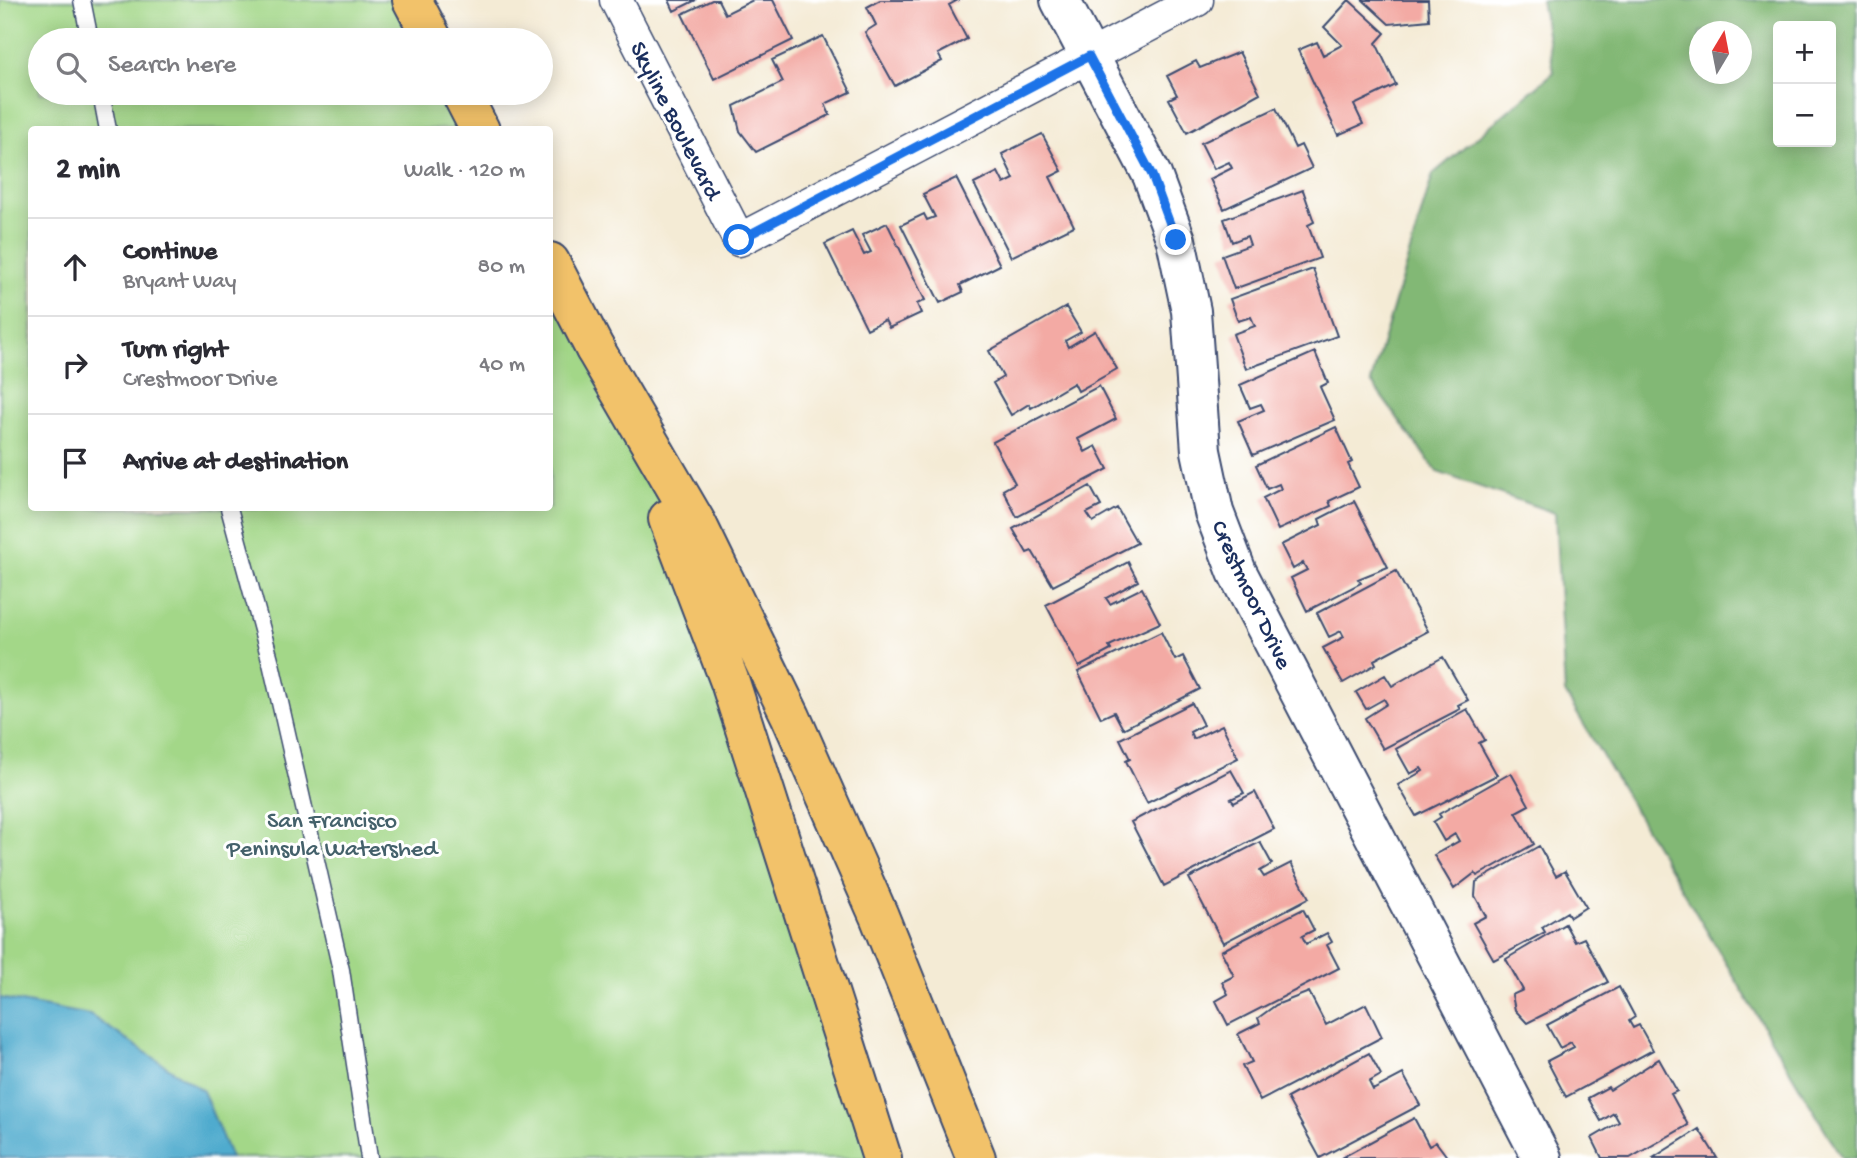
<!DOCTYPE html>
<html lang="en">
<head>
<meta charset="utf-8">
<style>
  :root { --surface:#fff; --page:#f7f7f7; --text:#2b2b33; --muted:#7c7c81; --line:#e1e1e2 }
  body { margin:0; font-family:"Gochi Hand",sans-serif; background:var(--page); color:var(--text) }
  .controls { position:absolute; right:21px; top:21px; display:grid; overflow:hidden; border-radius:7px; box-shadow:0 4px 18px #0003 }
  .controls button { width:63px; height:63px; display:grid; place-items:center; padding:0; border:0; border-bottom:2px solid var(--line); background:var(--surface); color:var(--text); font:35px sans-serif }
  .compass { position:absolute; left:1689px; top:21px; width:63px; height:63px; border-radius:50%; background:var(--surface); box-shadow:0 4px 18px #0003; rotate:10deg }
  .stop { position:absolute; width:21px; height:21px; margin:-16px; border:5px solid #1a73e8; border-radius:50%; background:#fff }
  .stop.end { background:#1a73e8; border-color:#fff; box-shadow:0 2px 7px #0008 }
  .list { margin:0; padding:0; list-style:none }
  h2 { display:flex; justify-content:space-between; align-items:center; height:91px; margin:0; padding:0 28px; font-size:30px }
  h2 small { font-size:23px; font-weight:400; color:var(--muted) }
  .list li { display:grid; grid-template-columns:46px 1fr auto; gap:21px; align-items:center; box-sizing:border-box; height:98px; padding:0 28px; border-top:2px solid var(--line) }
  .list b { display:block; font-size:26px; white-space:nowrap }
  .list p { margin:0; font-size:23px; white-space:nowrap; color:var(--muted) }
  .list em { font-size:23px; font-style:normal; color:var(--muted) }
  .icon { flex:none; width:38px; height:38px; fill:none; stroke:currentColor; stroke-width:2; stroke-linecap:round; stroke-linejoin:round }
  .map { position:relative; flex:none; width:1857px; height:1158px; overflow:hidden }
  .search { position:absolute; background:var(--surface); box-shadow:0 4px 18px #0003; left:28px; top:28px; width:525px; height:77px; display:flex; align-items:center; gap:18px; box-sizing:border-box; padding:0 24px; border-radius:38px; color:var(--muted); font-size:26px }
  .panel { position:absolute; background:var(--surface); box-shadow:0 4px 18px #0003; left:28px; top:126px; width:525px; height:385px; border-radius:7px }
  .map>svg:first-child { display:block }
</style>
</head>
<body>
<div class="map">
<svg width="1857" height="1158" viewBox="0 0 1857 1158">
  <rect width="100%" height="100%" fill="#fff"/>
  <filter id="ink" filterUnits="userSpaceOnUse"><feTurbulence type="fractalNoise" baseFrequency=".0143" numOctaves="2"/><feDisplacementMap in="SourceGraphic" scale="14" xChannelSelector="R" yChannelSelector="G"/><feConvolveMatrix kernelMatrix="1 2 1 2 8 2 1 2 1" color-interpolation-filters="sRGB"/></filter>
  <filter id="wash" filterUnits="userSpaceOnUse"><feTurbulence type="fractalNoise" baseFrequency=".00686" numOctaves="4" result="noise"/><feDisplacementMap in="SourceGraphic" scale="28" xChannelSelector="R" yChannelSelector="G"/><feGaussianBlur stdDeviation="1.57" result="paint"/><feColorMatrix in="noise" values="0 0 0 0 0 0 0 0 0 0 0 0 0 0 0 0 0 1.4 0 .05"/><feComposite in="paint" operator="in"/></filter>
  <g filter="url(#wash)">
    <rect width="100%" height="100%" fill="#f4ebd5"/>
    <path fill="#a3d788" stroke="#5f8373" stroke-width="2" d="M 0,0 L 412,0 L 433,40 L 40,40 L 40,93 L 461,93 L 480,129 L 32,130 L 32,508 L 550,508 L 550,262 L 595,349 L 675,536 L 882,1158 L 0,1158 Z"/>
    <path fill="#82b874" stroke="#4e7469" stroke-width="2" fill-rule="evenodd" d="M 1541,0 L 1857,0 L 1857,1158 L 1842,1158 L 1565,693 L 1555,513 L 1437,472 L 1371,382 L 1433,174 L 1554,72 ZM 1778,26 L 1831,26 L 1831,142 L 1778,142 ZM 1700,32 L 1742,32 L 1742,74 L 1700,74 Z"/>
    <path fill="#50abce" stroke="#366d96" stroke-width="2" d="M 0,998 L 90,1015 L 203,1091 L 231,1158 L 0,1158 Z"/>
    <g id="blocks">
      <path fill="#f3aaa4" d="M 669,0 L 696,0 L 674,11 Z
        M 712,0 L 718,0 L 725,14 L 753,0 L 773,0 L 793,40 L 714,79 L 682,14 Z
        M 880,0 L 958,0 L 949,5 L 967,39 L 938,54 L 942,61 L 895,86 L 865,32 L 876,25 L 867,7 Z
        M 1349,0 L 1385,33 L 1376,43 L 1396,85 L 1354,105 L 1363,124 L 1338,135 L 1298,50 L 1317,42 L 1323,55 L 1342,45 L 1324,27 Z
        M 1363,0 L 1428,0 L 1429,20 L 1389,24 Z
        M 823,36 L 851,92 L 825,104 L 830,115 L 756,152 L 740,131 L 734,106 L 783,82 L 772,60 Z
        M 1239,52 L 1260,93 L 1187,133 L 1169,99 L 1177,95 L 1167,76 L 1196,61 L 1200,68 Z
        M 1276,108 L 1295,148 L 1301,145 L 1312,168 L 1224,209 L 1210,179 L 1232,168 L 1229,162 L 1214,169 L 1201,143 Z
        M 1042,134 L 1062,171 L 1050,177 L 1074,226 L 1011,257 L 974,184 L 998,172 L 1004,184 L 1014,179 L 1002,154 Z
        M 956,178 L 1000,265 L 960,285 L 963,292 L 940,303 L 901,225 L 924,214 L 927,220 L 935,217 L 923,194 Z
        M 1303,190 L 1314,222 L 1308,225 L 1320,258 L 1234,289 L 1222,255 L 1250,245 L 1247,236 L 1232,242 L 1224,219 Z
        M 887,223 L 925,300 L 917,304 L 921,313 L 889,328 L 885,320 L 867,329 L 825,244 L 852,231 L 864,255 L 871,252 L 862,235 Z
        M 1313,269 L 1337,336 L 1246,369 L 1233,334 L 1255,326 L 1251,317 L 1238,321 L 1230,299 Z
        M 1066,307 L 1081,332 L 1065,341 L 1068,347 L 1095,331 L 1117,369 L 1078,391 L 1074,383 L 1031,408 L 1029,404 L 1011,415 L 993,383 L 1003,377 L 989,351 Z
        M 1315,352 L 1328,383 L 1320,387 L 1335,420 L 1253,455 L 1238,421 L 1264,410 L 1261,404 L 1250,408 L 1240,385 Z
        M 1099,386 L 1116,419 L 1078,439 L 1085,452 L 1096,446 L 1108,469 L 1017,517 L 1003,490 L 1015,483 L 993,442 Z
        M 1336,427 L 1352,462 L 1348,464 L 1359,487 L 1329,501 L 1331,506 L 1278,530 L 1263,498 L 1281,489 L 1279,484 L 1267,489 L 1256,465 Z
        M 1090,486 L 1101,506 L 1087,513 L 1093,522 L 1117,508 L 1137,543 L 1053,586 L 1032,551 L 1027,553 L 1013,529 Z
        M 1354,501 L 1388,567 L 1358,579 L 1361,583 L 1307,611 L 1291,578 L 1307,570 L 1303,563 L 1293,569 L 1281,545 L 1321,525 L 1319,519 Z
        M 1128,562 L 1138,581 L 1106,598 L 1110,604 L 1142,588 L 1160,623 L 1109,646 L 1111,650 L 1079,667 L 1046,605 Z
        M 1396,571 L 1428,631 L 1374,660 L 1376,664 L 1343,683 L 1323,648 L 1344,637 L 1341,631 L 1329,637 L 1317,613 Z
        M 1161,632 L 1175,660 L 1183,656 L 1200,689 L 1123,729 L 1114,712 L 1101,718 L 1078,672 Z
        M 1443,657 L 1468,700 L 1458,705 L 1460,709 L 1383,749 L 1365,718 L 1387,704 L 1384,699 L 1366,709 L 1356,692 L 1385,675 L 1392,686 Z
        M 1192,703 L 1203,725 L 1190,732 L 1193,739 L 1222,725 L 1238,758 L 1147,803 L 1126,761 L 1130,759 L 1120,739 Z
        M 1467,709 L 1485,740 L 1479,743 L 1497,775 L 1416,816 L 1398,785 L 1423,771 L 1421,768 L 1410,774 L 1396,749 Z
        M 1231,770 L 1244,793 L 1231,799 L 1234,803 L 1255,792 L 1274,829 L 1164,886 L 1131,822 Z
        M 1511,773 L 1529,805 L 1516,812 L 1534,844 L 1477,876 L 1475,873 L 1454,889 L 1434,855 L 1459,841 L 1455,834 L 1444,841 L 1433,822 L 1441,817 L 1439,814 Z
        M 1260,842 L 1272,864 L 1260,871 L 1264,877 L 1291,863 L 1309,898 L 1223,943 L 1189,878 Z
        M 1539,846 L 1556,876 L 1565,871 L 1586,907 L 1570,917 L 1567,912 L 1542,927 L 1545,932 L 1494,960 L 1473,923 L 1486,916 L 1475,896 L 1476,882 Z
        M 1303,909 L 1314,930 L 1302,936 L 1306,944 L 1327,933 L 1332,942 L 1327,945 L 1339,968 L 1228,1025 L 1216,1001 L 1228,994 L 1222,982 L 1234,976 L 1221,951 Z
        M 1565,924 L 1575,942 L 1584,938 L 1608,982 L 1527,1023 L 1515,1010 L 1512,995 L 1523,990 L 1506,959 Z
        M 1619,987 L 1635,1017 L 1629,1021 L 1633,1028 L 1639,1025 L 1653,1050 L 1566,1097 L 1547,1061 L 1574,1047 L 1571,1042 L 1560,1048 L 1547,1025 Z
        M 1309,992 L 1326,1025 L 1366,1004 L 1382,1037 L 1260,1101 L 1242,1066 L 1252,1062 L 1238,1034 L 1260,1023 L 1258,1018 L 1276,1005 Z
        M 1369,1053 L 1381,1075 L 1369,1082 L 1373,1090 L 1403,1074 L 1420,1105 L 1320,1158 L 1287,1098 Z
        M 1659,1059 L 1677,1091 L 1671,1094 L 1688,1125 L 1630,1158 L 1602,1158 L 1592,1138 L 1619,1122 L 1614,1113 L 1601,1121 L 1588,1098 L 1608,1087 L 1610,1090 Z
        M 1414,1118 L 1429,1146 L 1436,1142 L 1448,1158 L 1341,1158 Z
        M 1699,1129 L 1717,1158 L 1653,1158 Z"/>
    </g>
  </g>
  <g filter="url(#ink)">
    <use href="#blocks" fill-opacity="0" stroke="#3c4b70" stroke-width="2"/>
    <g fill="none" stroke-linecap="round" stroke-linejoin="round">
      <defs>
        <path id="service" d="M 82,0 L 90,40
          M 101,93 L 108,130
          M 229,508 L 271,663 L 341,970 L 369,1158"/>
        <path id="minor" d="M 616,0 L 739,240 L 1197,0"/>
        <path id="tertiary" d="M 1060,0 L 1152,175 L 1176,240 L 1191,311 L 1201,451 L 1214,512 L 1237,572 L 1542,1158"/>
        <path id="primary" d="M 412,0 L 433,40
          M 461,93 L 480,130
          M 550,262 L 595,349"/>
        <path id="motorway" d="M 595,349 L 697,524 L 791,717 L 879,916 L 976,1158
          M 668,519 L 730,682 L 882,1158"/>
      </defs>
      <use href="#service" stroke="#3c4b70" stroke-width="19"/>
      <use href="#minor" stroke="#3c4b70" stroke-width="35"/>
      <use href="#tertiary" stroke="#3c4b70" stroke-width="42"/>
      <use href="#primary" stroke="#3c4b70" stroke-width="42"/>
      <use href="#motorway" stroke="#3c4b70" stroke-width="42"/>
      <use href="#service" stroke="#fff" stroke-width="16"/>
      <use href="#minor" stroke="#fff" stroke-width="32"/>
      <use href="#tertiary" stroke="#fff" stroke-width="38"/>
      <use href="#primary" stroke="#f2c26a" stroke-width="38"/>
      <use href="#motorway" stroke="#f2c26a" stroke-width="38"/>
    </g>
  </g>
  <g fill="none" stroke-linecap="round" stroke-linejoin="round" filter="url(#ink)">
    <path stroke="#1a73e8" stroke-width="9" d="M 739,240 L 1089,56 L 1152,175 L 1176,240"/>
  </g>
  <g text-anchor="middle" stroke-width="6" stroke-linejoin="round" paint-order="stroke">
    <g font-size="24" fill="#1b2f5e" stroke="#fff">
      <text transform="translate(677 120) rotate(63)" y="8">Skyline Boulevard</text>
      <text transform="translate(1253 594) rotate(65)" y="8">Crestmoor Drive</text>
    </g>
    <g font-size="24" fill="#44616b" stroke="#fff">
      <text x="332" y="827">San Francisco<tspan x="332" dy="28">Peninsula Watershed</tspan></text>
    </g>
  </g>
</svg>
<div class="controls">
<button>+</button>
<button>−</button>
</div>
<svg class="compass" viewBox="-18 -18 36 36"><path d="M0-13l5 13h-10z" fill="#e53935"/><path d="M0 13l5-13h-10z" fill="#7c7c81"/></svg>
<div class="stop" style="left:739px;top:240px"></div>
<div class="stop end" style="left:1176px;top:240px"></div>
<div class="search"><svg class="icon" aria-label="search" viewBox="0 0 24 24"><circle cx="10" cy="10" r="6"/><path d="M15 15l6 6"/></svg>Search here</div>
<section class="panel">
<h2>2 min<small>Walk · 120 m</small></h2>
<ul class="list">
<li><svg class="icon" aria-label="ahead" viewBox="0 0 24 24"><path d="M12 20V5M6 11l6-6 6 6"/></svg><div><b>Continue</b><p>Bryant Way</p></div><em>80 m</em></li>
<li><svg class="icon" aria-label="right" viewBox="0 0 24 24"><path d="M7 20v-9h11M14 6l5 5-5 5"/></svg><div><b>Turn right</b><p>Crestmoor Drive</p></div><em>40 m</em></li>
<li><svg class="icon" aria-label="arrive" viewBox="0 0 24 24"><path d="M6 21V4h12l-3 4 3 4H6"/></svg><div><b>Arrive at destination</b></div></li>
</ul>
</section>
</div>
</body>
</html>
